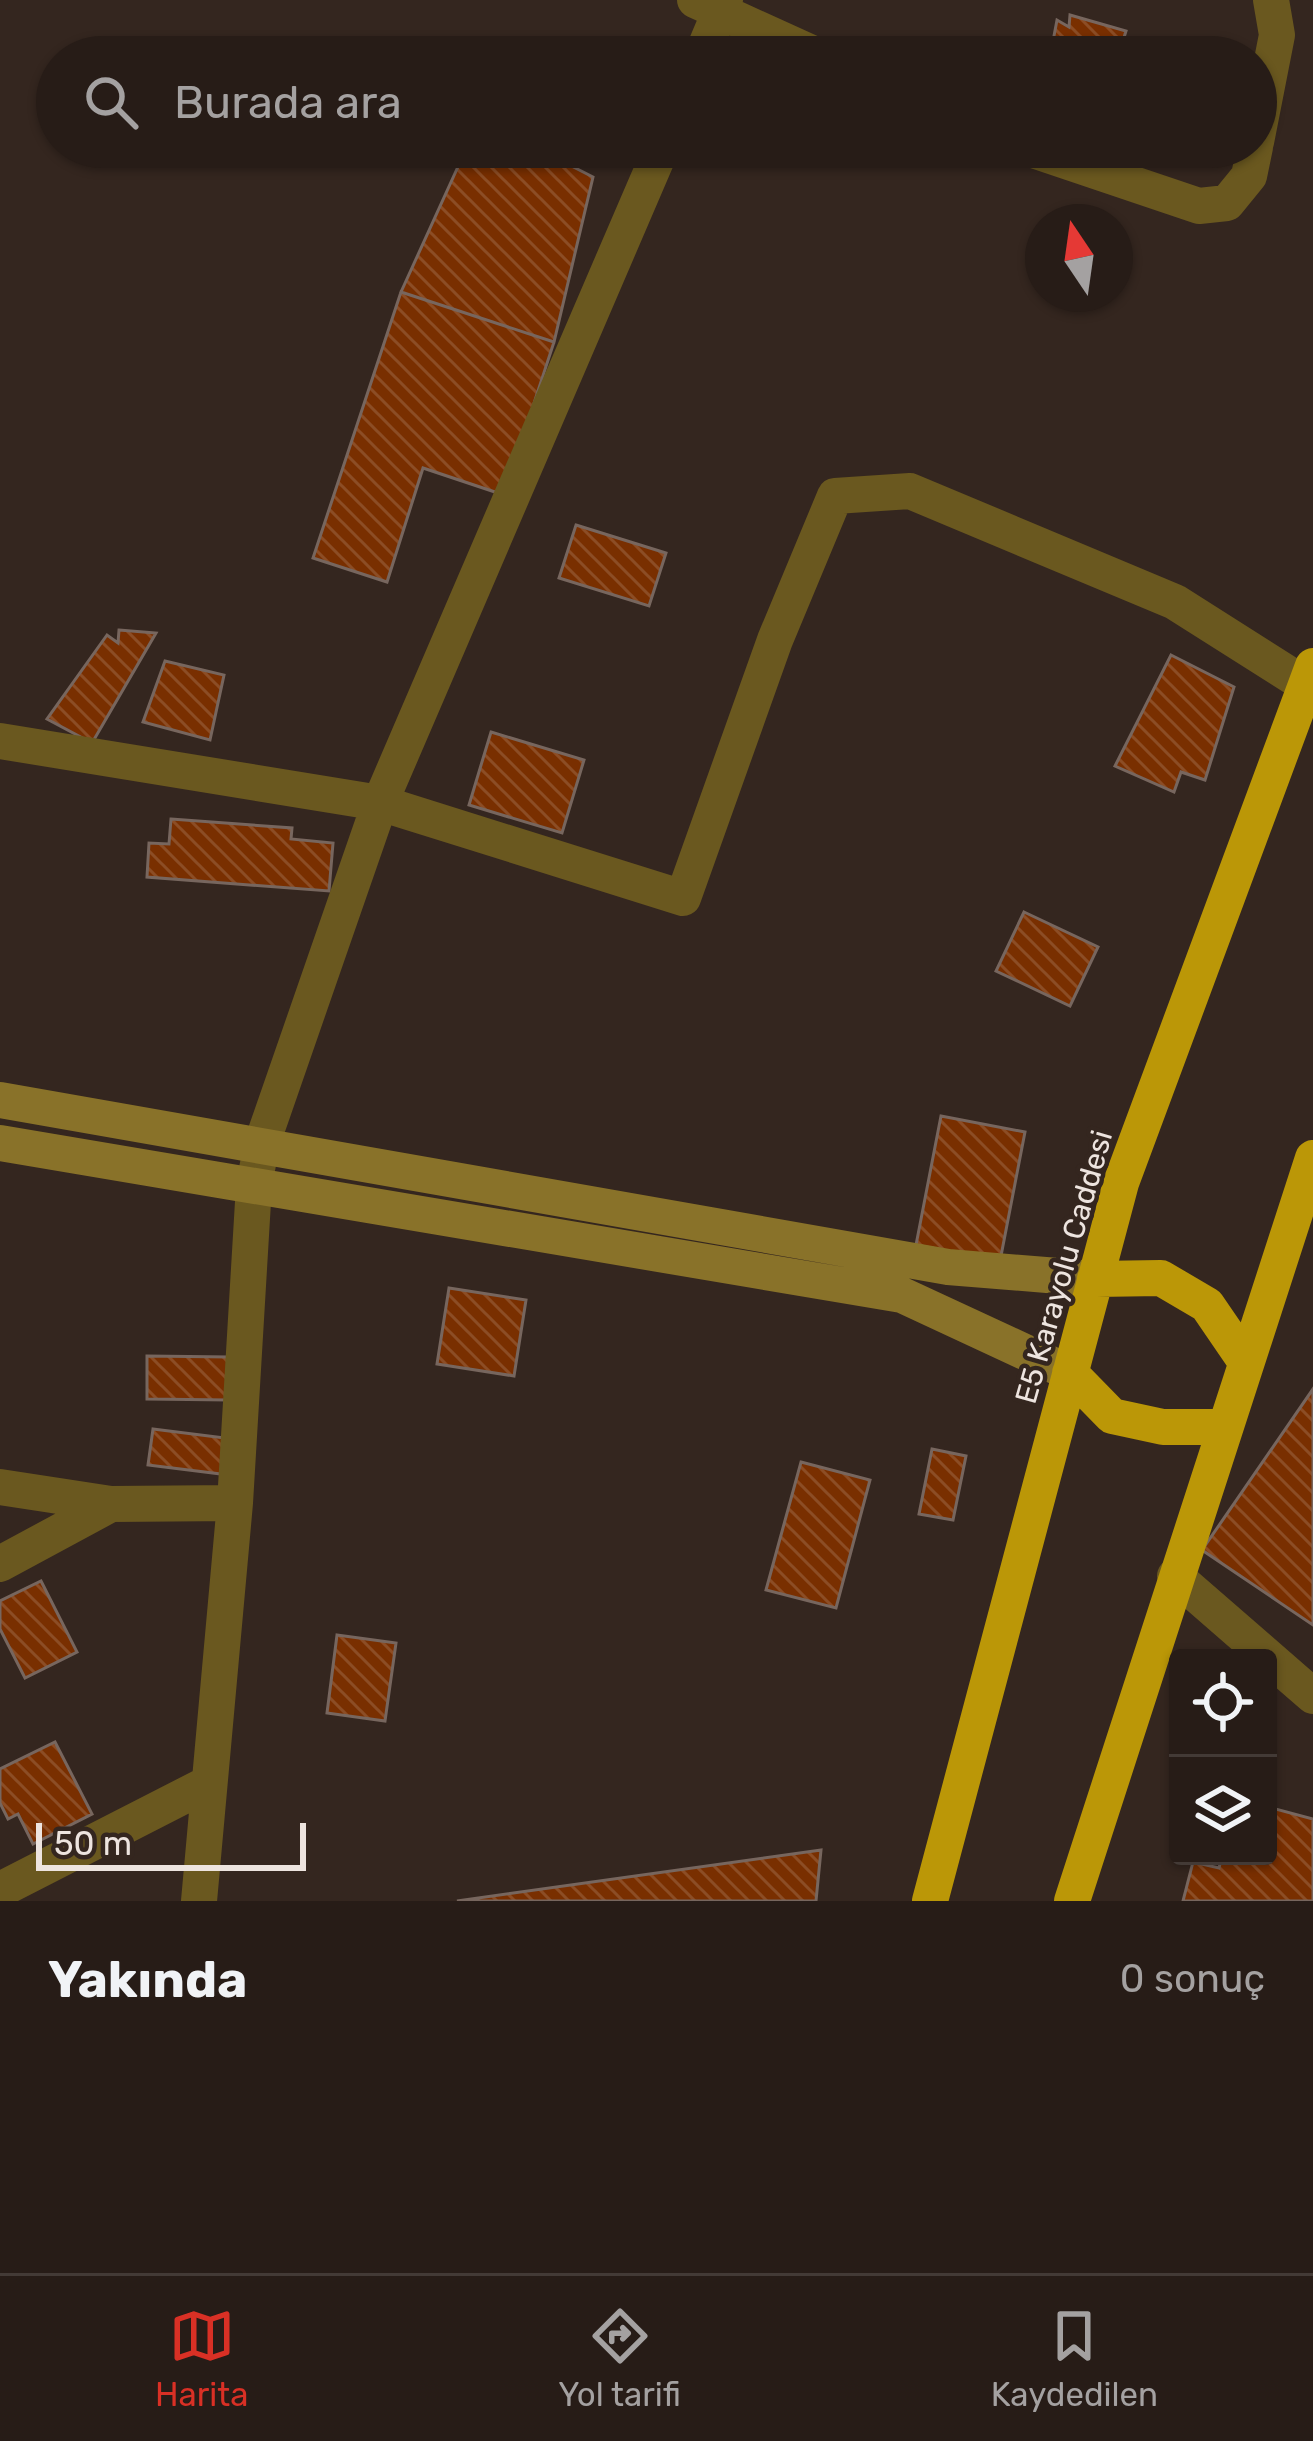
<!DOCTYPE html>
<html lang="tr">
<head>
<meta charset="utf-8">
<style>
  :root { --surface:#271c17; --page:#332924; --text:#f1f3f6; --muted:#a4a1a1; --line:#433a36; --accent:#d93025 }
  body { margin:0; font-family:Rubik,sans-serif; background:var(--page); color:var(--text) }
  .controls { position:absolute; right:36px; bottom:36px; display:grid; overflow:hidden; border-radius:12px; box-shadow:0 3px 9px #0004 }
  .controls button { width:108px; height:108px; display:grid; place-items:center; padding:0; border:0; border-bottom:3px solid var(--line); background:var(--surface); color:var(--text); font:60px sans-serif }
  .compass { position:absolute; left:1025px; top:204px; width:108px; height:108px; border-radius:50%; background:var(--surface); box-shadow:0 3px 9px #0004; rotate:347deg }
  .scale { position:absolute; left:36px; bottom:30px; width:270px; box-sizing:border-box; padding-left:12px; border:6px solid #ede4df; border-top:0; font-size:33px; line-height:42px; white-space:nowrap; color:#ede4df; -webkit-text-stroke:9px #34261f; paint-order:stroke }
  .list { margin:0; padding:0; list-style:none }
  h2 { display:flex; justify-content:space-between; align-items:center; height:156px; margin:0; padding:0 48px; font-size:51px }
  h2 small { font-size:39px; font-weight:400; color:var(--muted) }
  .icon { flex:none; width:66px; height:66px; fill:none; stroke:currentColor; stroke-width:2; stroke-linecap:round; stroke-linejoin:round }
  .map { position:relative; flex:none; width:1313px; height:1901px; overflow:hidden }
  .search { position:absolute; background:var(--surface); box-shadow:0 3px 9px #0004; left:36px; right:36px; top:36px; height:132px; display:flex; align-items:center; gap:30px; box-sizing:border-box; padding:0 42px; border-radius:66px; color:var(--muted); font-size:45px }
  .sheet { height:372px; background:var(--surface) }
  nav { display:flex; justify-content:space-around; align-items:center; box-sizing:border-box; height:168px; border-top:3px solid var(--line); background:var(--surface); font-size:33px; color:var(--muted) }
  nav a { display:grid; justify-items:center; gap:6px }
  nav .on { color:var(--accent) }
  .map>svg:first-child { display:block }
</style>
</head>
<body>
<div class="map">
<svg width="1313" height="1901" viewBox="0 0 1313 1901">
  <defs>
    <pattern id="building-back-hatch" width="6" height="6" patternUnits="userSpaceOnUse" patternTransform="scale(3)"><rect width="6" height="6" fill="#792f00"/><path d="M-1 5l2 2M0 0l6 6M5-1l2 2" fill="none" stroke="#8c4d25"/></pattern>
  </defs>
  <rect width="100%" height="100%" fill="#34261f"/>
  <path fill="url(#building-back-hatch)" stroke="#77665e" stroke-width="3" d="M 1070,15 L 1126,31 L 1118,57 L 1050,57 L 1057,20 L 1069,27 Z
    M 467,147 L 534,147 L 593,177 L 554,342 L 401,292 Z
    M 401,292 L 554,342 L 504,495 L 423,468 L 387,582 L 313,558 Z
    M 576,525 L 666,553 L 649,606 L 559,578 Z
    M 119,630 L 156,633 L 92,743 L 47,719 L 107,635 L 118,643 Z
    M 1171,655 L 1234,687 L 1205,780 L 1181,772 L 1174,792 L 1115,766 Z
    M 165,661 L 224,675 L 210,740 L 143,722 Z
    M 491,732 L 584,760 L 562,833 L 469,805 Z
    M 171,819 L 292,828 L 291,839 L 333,843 L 329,891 L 147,877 L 149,843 L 169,844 Z
    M 1024,912 L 1098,947 L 1070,1006 L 996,971 Z
    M 941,1116 L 1025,1132 L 1000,1261 L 916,1245 Z
    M 449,1288 L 526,1300 L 514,1376 L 437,1364 Z
    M 147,1356 L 229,1357 L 228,1400 L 147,1399 Z
    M 1313,1389 L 1313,1625 L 1202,1550 Z
    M 153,1429 L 225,1438 L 221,1474 L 148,1465 Z
    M 932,1449 L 966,1456 L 953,1520 L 919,1514 Z
    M 801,1462 L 870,1480 L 836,1608 L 766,1590 Z
    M 41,1581 L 77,1652 L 25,1678 L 0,1629 L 0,1601 Z
    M 337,1635 L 396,1643 L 385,1721 L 327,1713 Z
    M 55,1742 L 92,1814 L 33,1844 L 18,1814 L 8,1819 L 0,1803 L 0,1769 Z
    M 1268,1807 L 1313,1819 L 1313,1901 L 1183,1901 L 1193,1862 L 1219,1868 L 1222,1856 L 1268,1856 Z
    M 821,1850 L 816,1901 L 457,1901 Z"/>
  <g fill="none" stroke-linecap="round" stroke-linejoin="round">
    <path stroke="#6a581f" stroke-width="36" d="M 695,0 L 820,57
      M 701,57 L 725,0
      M 1256,142 L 1277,35 L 1271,0
      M 1024,147 L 1199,206 L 1227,203 L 1249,176 L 1255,147
      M 0,741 L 380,803 L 683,898 L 775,640 L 835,496 L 910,491 L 1175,602 L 1306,685
      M 0,1487 L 111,1504 L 235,1503
      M 0,1564 L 111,1504
      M 1175,1576 L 1313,1696
      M 0,1890 L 209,1783
      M 199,1901 L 235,1503 L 254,1185 L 262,1143 L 380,803 L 662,147"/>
    <path stroke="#897229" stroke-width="36" d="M 0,1100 L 948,1267 L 1095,1279
      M 0,1143 L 902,1295 L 1070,1373"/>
    <path stroke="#bb9707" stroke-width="36" d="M 1095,1279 L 1161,1278 L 1207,1305 L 1246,1362
      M 1070,1373 L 1112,1416 L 1163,1427 L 1224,1427
      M 930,1901 L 1121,1183 L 1313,666
      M 1072,1901 L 1313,1158"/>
  </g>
  <g text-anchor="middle" stroke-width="9" stroke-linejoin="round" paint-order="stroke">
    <g font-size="30" fill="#ede4df" stroke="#34261f">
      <text transform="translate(1064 1267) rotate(-74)" y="10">E5 Karayolu Caddesi</text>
    </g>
  </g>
</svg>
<div class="controls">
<button><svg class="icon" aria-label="locate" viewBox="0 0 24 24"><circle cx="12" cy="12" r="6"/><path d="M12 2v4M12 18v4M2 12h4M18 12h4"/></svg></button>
<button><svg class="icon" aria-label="layers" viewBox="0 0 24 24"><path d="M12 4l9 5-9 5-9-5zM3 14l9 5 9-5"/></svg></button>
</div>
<svg class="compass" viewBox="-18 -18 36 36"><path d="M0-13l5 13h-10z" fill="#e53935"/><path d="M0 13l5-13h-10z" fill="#a4a1a1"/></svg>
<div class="scale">50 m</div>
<div class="search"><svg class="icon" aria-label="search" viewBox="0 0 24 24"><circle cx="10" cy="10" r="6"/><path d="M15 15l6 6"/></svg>Burada ara</div>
</div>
<section class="sheet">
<h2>Yakında<small>0 sonuç</small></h2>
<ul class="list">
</ul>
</section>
<nav>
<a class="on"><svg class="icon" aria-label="map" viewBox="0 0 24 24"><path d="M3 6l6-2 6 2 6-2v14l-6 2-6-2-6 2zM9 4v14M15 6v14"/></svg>Harita</a>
<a><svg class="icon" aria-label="directions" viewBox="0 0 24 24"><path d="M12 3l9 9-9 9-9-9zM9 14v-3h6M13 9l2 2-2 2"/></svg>Yol tarifi</a>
<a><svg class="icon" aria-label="saved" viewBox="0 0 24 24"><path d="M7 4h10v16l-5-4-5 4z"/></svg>Kaydedilen</a>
</nav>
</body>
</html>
